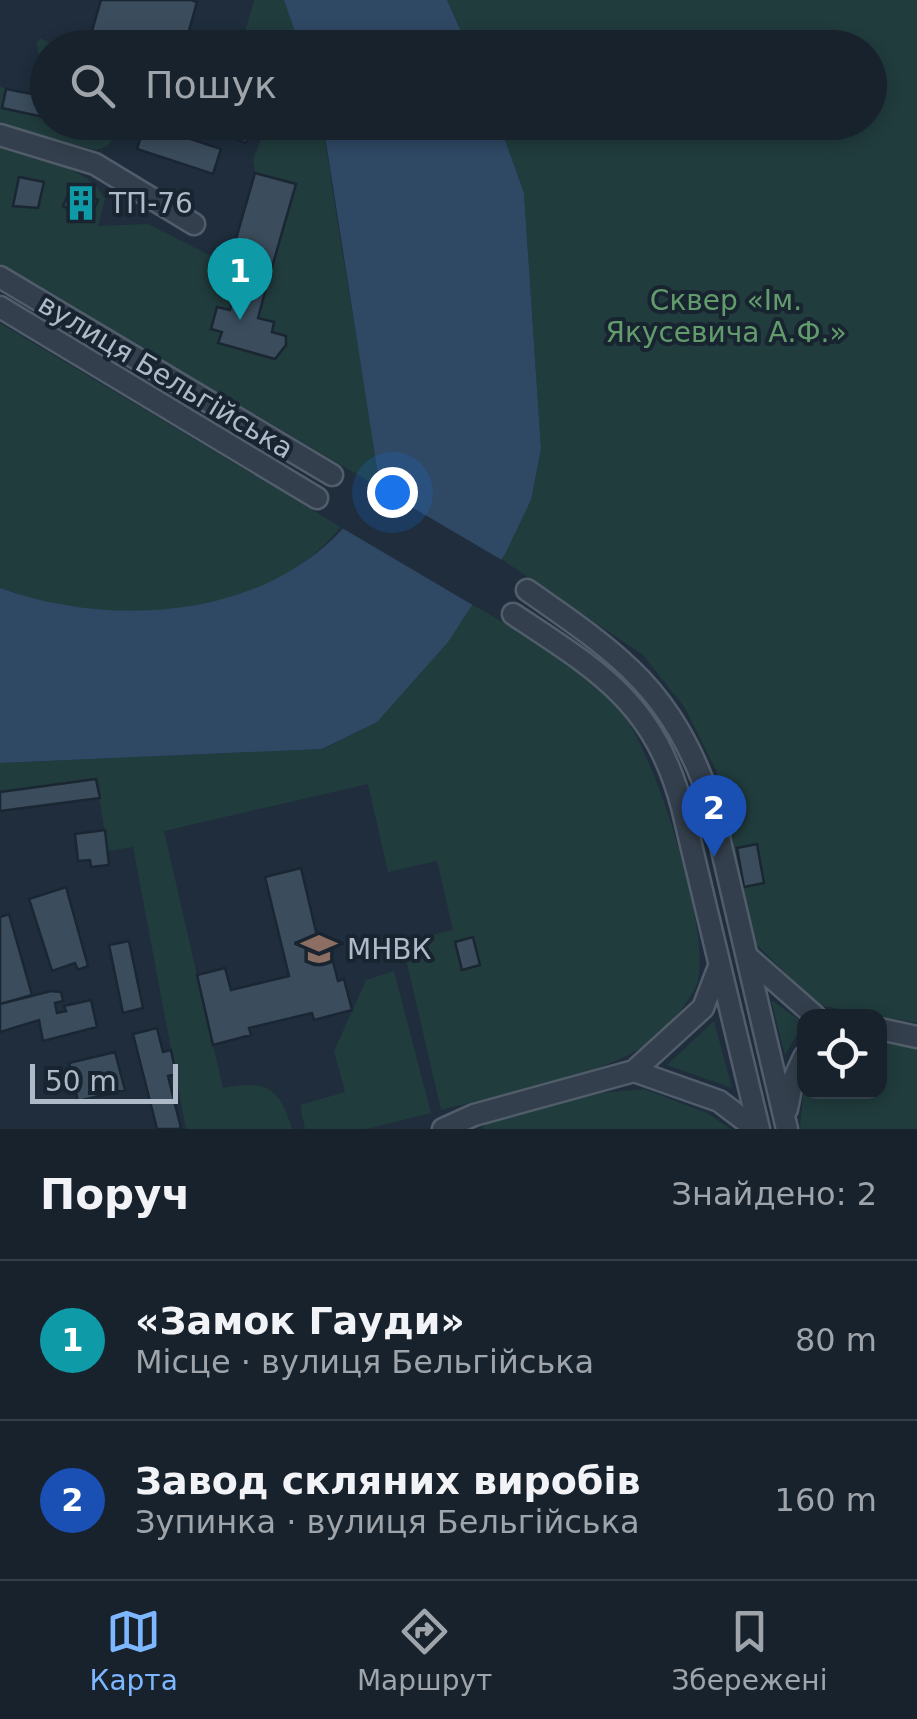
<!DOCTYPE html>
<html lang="uk">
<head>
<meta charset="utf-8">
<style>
  :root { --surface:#17222d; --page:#202a35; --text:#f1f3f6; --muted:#9ea4aa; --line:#363f49; --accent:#7db7ff }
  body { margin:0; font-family:"DejaVu Sans",sans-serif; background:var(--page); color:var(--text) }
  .controls { position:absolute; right:30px; bottom:30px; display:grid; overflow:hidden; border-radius:20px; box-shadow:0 5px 15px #0003 }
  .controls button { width:90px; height:90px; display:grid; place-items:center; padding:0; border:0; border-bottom:2px solid var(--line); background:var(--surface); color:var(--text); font:50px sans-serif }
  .scale { position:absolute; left:30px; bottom:25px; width:148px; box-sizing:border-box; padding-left:10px; border:5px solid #aebac8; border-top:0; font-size:28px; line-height:35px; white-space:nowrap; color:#aebac8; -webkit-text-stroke:8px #192431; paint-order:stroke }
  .you { position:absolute; left:392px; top:492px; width:35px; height:35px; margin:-25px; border:8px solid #fff; border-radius:50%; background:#1a73e8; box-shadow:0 0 0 15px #1a73e833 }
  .badge { display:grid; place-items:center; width:65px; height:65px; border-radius:50%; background:var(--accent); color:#fff; font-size:32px; font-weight:700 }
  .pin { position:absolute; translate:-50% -82px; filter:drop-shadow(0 2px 5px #0008) }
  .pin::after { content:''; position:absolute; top:52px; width:35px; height:30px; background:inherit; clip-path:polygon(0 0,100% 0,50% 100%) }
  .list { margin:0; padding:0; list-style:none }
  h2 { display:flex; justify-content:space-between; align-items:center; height:130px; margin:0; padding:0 40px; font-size:42px }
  h2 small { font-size:32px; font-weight:400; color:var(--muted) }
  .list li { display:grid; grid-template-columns:65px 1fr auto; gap:30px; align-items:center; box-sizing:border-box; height:160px; padding:0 40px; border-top:2px solid var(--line) }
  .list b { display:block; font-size:38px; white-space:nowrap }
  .list p { margin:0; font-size:32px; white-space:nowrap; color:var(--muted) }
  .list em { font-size:32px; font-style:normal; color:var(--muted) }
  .icon { flex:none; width:55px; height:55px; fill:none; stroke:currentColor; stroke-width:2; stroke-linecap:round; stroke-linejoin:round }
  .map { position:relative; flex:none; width:917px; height:1129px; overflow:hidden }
  .search { position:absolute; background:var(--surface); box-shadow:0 5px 15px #0003; left:30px; right:30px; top:30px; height:110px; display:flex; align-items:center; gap:25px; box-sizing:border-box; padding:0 35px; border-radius:55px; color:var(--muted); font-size:38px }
  .sheet { height:450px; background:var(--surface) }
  nav { display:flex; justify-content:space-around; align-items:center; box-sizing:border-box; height:140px; border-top:2px solid var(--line); background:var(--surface); font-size:28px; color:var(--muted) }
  nav a { display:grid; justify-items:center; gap:5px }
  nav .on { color:var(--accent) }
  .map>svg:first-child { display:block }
</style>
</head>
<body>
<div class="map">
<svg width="917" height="1129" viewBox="0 0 917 1129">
  <rect width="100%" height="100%" fill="#1f2d3c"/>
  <path fill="#213c3d" d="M 254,0 L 284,0 L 300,47 L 249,47 L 244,36 Z
    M 447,0 L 917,0 L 917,1023 L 818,1005 L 756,944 L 716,770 L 685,708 L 643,655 L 501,559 L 531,500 L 541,449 L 524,193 L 499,123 L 870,122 L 870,48 L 468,47 Z
    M 40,38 L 54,45 L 71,40 L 88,44 L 87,47 L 48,48 L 47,97 L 35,94 L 40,59 L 36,43 Z
    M 0,86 L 6,89 L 3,108 L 47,118 L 48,122 L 127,123 L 107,146 L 97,150 L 0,127 Z
    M 268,123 L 323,123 C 339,243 362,361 379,481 L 375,485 L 0,264 L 0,145 C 31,156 90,167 105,199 L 98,226 L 148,224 L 229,265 L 238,280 L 230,310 L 217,308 L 222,332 L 219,343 L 275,359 L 286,346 L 286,336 L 272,332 L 274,322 L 258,318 L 296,185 L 255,173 L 253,159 Z
    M 0,323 L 341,527 C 263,623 108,627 0,588 Z
    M 472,604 C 524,635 586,668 624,716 C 656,757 713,936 697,983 C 689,1005 663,1033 644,1046 C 599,1076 495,1096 441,1110 L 402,942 L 453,930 L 437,861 L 388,872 L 368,784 L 164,831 L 223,1088 C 265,1080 280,1086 292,1129 L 186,1129 L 133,847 L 108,851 L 96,779 L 0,792 L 0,763 L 322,749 C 378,728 440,655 472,604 Z
    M 394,971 L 431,1113 L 366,1129 L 305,1129 L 300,1105 L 345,1092 L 334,1051 L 366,980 Z
    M 771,1000 L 804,1023 L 785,1055 Z
    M 714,1021 L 732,1088 L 667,1065 Z
    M 880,1041 L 917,1049 L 917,1129 L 800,1129 L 804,1086 L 804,1092 L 880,1092 Z
    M 644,1089 L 709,1114 L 730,1129 L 482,1129 L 485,1124 L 572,1096 Z"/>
  <path fill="#2f4864" d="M 284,0 L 447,0 L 468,47 L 300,47 Z
    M 323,123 L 499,123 L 524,193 L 541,449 L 531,500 L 505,554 L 448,642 L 377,722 L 322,749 L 0,763 L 0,588 C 104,625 238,621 325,546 C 346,529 362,502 379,481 Z"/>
  <path fill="#1f2d3c" d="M 371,483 L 505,562 L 476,607 L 337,525 Z"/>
  <path fill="#3b4c5c" stroke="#1b2633" stroke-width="2.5" d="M 101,0 L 191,0 L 197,2 L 184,48 L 87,48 Z
    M 6,89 L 48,97 L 48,118 L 2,108 Z
    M 216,122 L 254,122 L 246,143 L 213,130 Z
    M 145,124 L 221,149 L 213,174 L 137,149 Z
    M 255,173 L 296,184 L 266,288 L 225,277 Z
    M 19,177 L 44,182 L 38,208 L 13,206 Z
    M 71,188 L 98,200 L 90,218 L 63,206 Z
    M 238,280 L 266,288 L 258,318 L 274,322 L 272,332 L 286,336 L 286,345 L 275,359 L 218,343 L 222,332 L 211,329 L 217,307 L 230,310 Z
    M 96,779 L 100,798 L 0,811 L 0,792 Z
    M 105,830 L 109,865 L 91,867 L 90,860 L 78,861 L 75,834 Z
    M 757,844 L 764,883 L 744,887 L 737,848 Z
    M 301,868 L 318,940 L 327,938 L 338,981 L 344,979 L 352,1010 L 314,1020 L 312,1013 L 249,1028 L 251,1035 L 213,1045 L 197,975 L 225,968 L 231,990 L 289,976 L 265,877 Z
    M 66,887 L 88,966 L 78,970 L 75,963 L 52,971 L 29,899 Z
    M 9,914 L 32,995 L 0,1004 L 0,917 Z
    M 473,937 L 480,965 L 462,970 L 455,942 Z
    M 129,941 L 143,1008 L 123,1013 L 109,945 Z
    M 51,991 L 61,992 L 63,1001 L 55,1003 L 57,1013 L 66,1011 L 64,1006 L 91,1000 L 97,1027 L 43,1041 L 39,1020 L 0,1032 L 0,1004 Z
    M 157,1028 L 163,1052 L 171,1050 L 176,1074 L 168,1076 L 181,1128 L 178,1129 L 157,1129 L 133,1034 Z
    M 115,1052 L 125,1090 L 78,1101 L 69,1063 Z"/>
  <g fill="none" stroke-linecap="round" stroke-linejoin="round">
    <defs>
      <path id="minor" d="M 0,135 L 95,164 L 194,224
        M 0,277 L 332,475
        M 0,307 L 317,498
        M 527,590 C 622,656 672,690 711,803 L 787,1129
        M 513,614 C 599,671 654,702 682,807 L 759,1129
        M 749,958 L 815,1016
        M 880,1029 L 917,1037
        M 634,1071 L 719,1101 L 756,1129
        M 787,1109 L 792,1083 L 804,1057
        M 443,1129 L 474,1115 L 634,1071 L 703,1008 L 718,969"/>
    </defs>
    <use href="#minor" stroke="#515d6a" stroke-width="25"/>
    <use href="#minor" stroke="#333f4c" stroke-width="20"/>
  </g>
  <defs>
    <symbol id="building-bare" viewBox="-9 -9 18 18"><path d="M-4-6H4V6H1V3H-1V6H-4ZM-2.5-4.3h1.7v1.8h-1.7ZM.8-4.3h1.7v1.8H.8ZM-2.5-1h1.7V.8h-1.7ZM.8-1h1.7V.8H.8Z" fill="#0f9aa8" stroke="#192431" stroke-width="2.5" paint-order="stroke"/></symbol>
    <symbol id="university-bare" viewBox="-9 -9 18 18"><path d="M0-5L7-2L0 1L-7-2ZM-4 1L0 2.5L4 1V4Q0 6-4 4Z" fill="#8d6e63" stroke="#192431" stroke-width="2.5" paint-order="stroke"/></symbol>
  </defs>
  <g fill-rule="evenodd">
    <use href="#building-bare" x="56" y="178" width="50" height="50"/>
    <use href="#university-bare" x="294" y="924" width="50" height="50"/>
  </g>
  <g text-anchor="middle" stroke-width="8" stroke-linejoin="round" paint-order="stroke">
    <g font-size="28" fill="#aebac8" stroke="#192431" text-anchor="start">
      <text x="109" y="213">ТП-76</text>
      <text x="347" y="959">МНВК</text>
    </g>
    <g font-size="28" fill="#629c6c" stroke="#192431">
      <text x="726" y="310">Сквер «Ім.<tspan x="726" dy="32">Якусевича А.Ф.»</tspan></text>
    </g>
    <g font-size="28" fill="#aebac8" stroke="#192431">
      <text transform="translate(166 376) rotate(31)" y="10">вулиця Бельгійська</text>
    </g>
  </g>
</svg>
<div class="controls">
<button><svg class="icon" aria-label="locate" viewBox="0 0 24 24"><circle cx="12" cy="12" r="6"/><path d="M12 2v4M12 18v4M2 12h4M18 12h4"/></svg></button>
</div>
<div class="scale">50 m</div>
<div class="you"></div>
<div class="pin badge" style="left:240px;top:320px;background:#0f9aa8">1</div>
<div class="pin badge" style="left:714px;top:857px;background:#1a4fb4">2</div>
<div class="search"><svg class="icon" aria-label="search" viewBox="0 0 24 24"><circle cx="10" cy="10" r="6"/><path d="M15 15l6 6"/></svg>Пошук</div>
</div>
<section class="sheet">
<h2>Поруч<small>Знайдено: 2</small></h2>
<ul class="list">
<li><span class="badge" style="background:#0f9aa8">1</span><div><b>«Замок Гауди»</b><p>Місце · вулиця Бельгійська</p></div><em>80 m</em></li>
<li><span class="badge" style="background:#1a4fb4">2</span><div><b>Завод скляних виробів</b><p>Зупинка · вулиця Бельгійська</p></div><em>160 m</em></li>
</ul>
</section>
<nav>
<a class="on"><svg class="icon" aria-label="map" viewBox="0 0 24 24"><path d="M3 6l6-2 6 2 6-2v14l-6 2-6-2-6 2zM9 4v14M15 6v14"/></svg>Карта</a>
<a><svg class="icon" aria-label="directions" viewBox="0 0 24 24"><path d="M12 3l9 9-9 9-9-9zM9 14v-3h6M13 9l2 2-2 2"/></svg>Маршрут</a>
<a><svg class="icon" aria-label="saved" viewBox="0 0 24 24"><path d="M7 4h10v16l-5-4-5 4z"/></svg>Збережені</a>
</nav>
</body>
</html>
